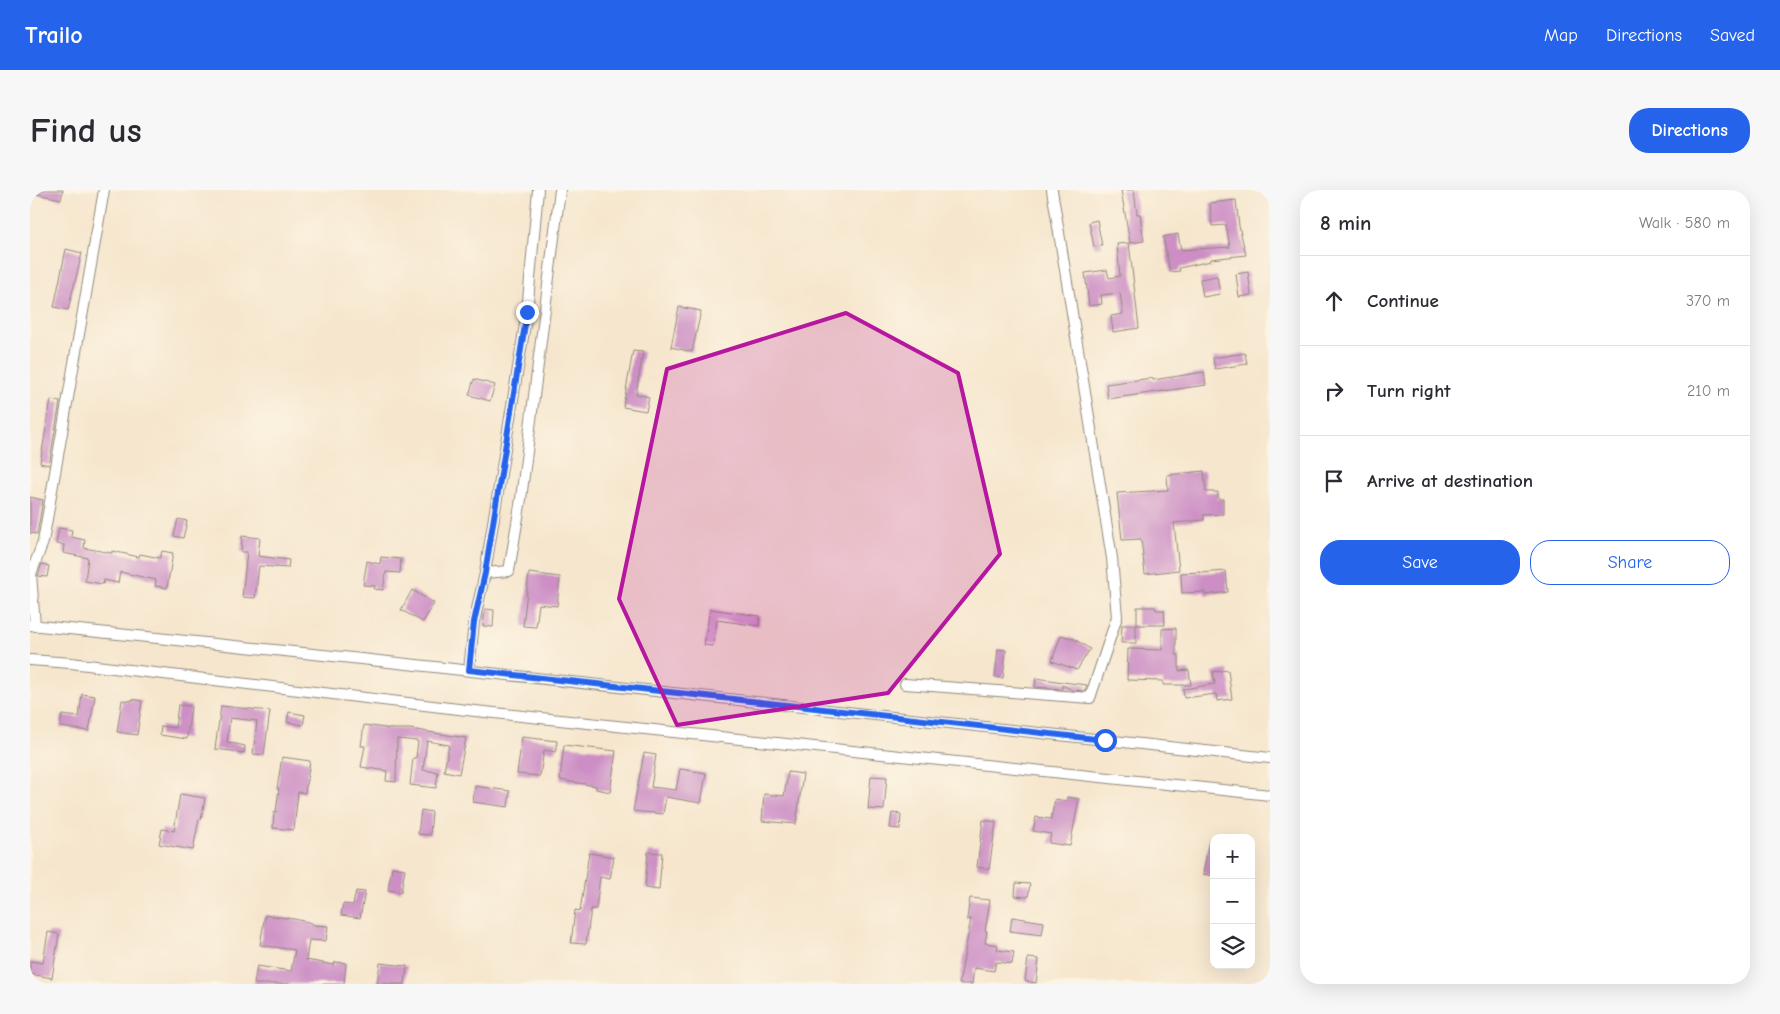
<!DOCTYPE html>
<html lang="en">
<head>
<meta charset="utf-8">
<style>
  :root { --surface:#fff; --page:#f7f7f7; --text:#2b2b33; --muted:#7c7c81; --line:#e1e1e2; --accent:#2563eb }
  body { margin:0; font-family:"Comic Neue",sans-serif; background:var(--page); color:var(--text) }
  .controls { position:absolute; right:15px; bottom:15px; display:grid; overflow:hidden; border-radius:10px; box-shadow:0 5px 20px #0002 }
  .controls button { width:45px; height:45px; display:grid; place-items:center; padding:0; border:0; border-bottom:1px solid var(--line); background:var(--surface); color:var(--text); font:25px sans-serif }
  .stop { position:absolute; width:15px; height:15px; margin:-11px; border:4px solid #2563eb; border-radius:50%; background:#fff }
  .stop.end { background:#2563eb; border-color:#fff; box-shadow:0 1px 5px #0008 }
  .list { margin:0; padding:0; list-style:none }
  h2 { display:flex; justify-content:space-between; align-items:center; height:65px; margin:0; padding:0 20px; font-size:21px }
  h2 small { font-size:16px; font-weight:400; color:var(--muted) }
  .list li { display:grid; grid-template-columns:32px 1fr auto; gap:15px; align-items:center; box-sizing:border-box; height:90px; padding:0 20px; border-top:1px solid var(--line) }
  .list b { display:block; font-size:19px; white-space:nowrap }
  .list em { font-size:16px; font-style:normal; color:var(--muted) }
  .actions { display:flex; gap:10px; padding:15px 20px }
  .actions a { flex:1; padding:11px 0; border:1px solid var(--accent); border-radius:20px; text-align:center; font-size:18px; color:var(--accent) }
  .actions .main { background:var(--accent); color:#fff }
  .icon { flex:none; width:28px; height:28px; fill:none; stroke:currentColor; stroke-width:2; stroke-linecap:round; stroke-linejoin:round }
  .map { position:relative; flex:none; width:1240px; height:794px; overflow:hidden; border-radius:20px }
  header { display:flex; align-items:center; gap:30px; box-sizing:border-box; height:70px; padding:0 25px; background:var(--accent); color:#fff }
  header strong { font-size:24px }
  nav { display:flex; gap:28px; margin-inline-start:auto; font-size:18px }
  .intro { display:flex; align-items:center; justify-content:space-between; box-sizing:border-box; height:120px; padding:0 30px }
  h1 { margin:0; font-size:35px }
  .button { padding:12px 22px; border-radius:20px; background:var(--accent); color:#fff; font-size:18px; font-weight:700 }
  main { display:flex; gap:30px; padding:0 30px }
  aside { flex:1; background:var(--surface); border-radius:20px; box-shadow:0 5px 20px #0002 }
  .map>svg:first-child { display:block }
</style>
</head>
<body>
<header>
<strong>Trailo</strong>
<nav><a>Map</a><a>Directions</a><a>Saved</a></nav>
</header>
<div class="intro"><h1>Find us</h1><a class="button">Directions</a></div>
<main>
<div class="map">
<svg width="1240" height="794" viewBox="0 0 1240 794">
  <rect width="100%" height="100%" fill="#fcf5e5"/>
  <filter id="ink" filterUnits="userSpaceOnUse"><feTurbulence type="fractalNoise" baseFrequency=".02" numOctaves="2"/><feDisplacementMap in="SourceGraphic" scale="10" xChannelSelector="R" yChannelSelector="G"/><feConvolveMatrix kernelMatrix="1 2 1 2 8 2 1 2 1" color-interpolation-filters="sRGB"/></filter>
  <filter id="wash" filterUnits="userSpaceOnUse"><feTurbulence type="fractalNoise" baseFrequency=".0096" numOctaves="4" result="noise"/><feDisplacementMap in="SourceGraphic" scale="20" xChannelSelector="R" yChannelSelector="G"/><feGaussianBlur stdDeviation="1.12" result="paint"/><feColorMatrix in="noise" values="0 0 0 0 0 0 0 0 0 0 0 0 0 0 0 0 0 1.4 0 .05"/><feComposite in="paint" operator="in"/></filter>
  <g filter="url(#wash)">
    <rect width="100%" height="100%" fill="#f6e6cd"/>
    <g id="blocks">
      <path fill="#cc8ec5" d="M 6,0 L 33,0 L 31,9 L 6,4 Z
        M 1091,0 L 1104,0 L 1107,24 L 1110,24 L 1114,51 L 1100,53 Z
        M 1206,10 L 1209,36 L 1216,65 L 1181,69 L 1181,71 L 1149,78 L 1150,81 L 1140,82 L 1133,47 L 1148,44 L 1151,60 L 1200,57 L 1196,35 L 1182,36 L 1180,13 Z
        M 1067,30 L 1072,56 L 1064,57 L 1059,32 Z
        M 1099,53 L 1109,138 L 1083,142 L 1081,126 L 1093,124 L 1090,103 L 1071,105 L 1072,114 L 1059,116 L 1055,83 L 1077,80 L 1079,88 L 1090,86 L 1087,54 Z
        M 36,59 L 52,63 L 38,120 L 24,117 Z
        M 1218,82 L 1221,105 L 1209,107 L 1206,84 Z
        M 1187,86 L 1190,104 L 1173,107 L 1170,89 Z
        M 649,117 L 671,121 L 662,162 L 641,157 Z
        M 603,161 L 613,162 L 606,204 L 619,207 L 616,221 L 593,217 Z
        M 1215,163 L 1217,174 L 1185,179 L 1183,168 Z
        M 1174,182 L 1176,195 L 1078,209 L 1076,194 L 1122,188 L 1123,190 Z
        M 444,189 L 465,195 L 460,211 L 439,205 Z
        M 21,210 L 30,212 L 19,275 L 10,273 Z
        M 1174,281 L 1176,302 L 1188,302 L 1188,309 L 1193,309 L 1193,324 L 1174,325 L 1174,330 L 1144,333 L 1149,380 L 1115,384 L 1111,349 L 1092,350 L 1087,303 L 1138,300 L 1137,285 Z
        M 0,307 L 13,310 L 7,344 L 0,343 Z
        M 148,329 L 157,331 L 153,348 L 144,346 Z
        M 29,338 L 42,340 L 41,347 L 55,350 L 54,358 L 82,363 L 82,361 L 109,367 L 110,364 L 130,368 L 132,361 L 143,363 L 137,398 L 125,396 L 126,390 L 90,382 L 88,393 L 74,390 L 73,394 L 55,391 L 58,368 L 33,363 L 34,355 L 26,354 Z
        M 212,346 L 230,348 L 228,366 L 259,370 L 258,378 L 229,376 L 225,408 L 212,407 L 217,362 L 211,362 Z
        M 351,367 L 371,369 L 370,383 L 356,382 L 353,400 L 344,399 L 345,396 L 333,395 L 337,371 L 350,374 Z
        M 12,374 L 19,376 L 17,387 L 8,386 Z
        M 1196,381 L 1198,402 L 1175,405 L 1175,402 L 1152,403 L 1151,383 L 1171,382 L 1171,383 Z
        M 499,383 L 530,387 L 527,416 L 509,414 L 506,437 L 493,436 Z
        M 382,400 L 404,413 L 393,432 L 371,420 Z
        M 1107,417 L 1125,417 L 1126,420 L 1134,420 L 1135,435 L 1107,435 Z
        M 455,419 L 464,420 L 463,437 L 453,436 Z
        M 680,419 L 730,426 L 729,436 L 687,430 L 683,456 L 674,455 Z
        M 1092,435 L 1106,435 L 1106,453 L 1091,453 Z
        M 1146,438 L 1146,465 L 1149,465 L 1149,481 L 1159,480 L 1161,495 L 1133,495 L 1133,491 L 1097,490 L 1098,459 L 1132,460 L 1132,439 Z
        M 1031,445 L 1044,449 L 1060,459 L 1047,480 L 1022,471 Z
        M 968,459 L 976,460 L 973,488 L 965,487 Z
        M 1198,480 L 1202,509 L 1187,511 L 1186,504 L 1154,508 L 1153,499 L 1185,494 L 1183,482 Z
        M 1006,488 L 1033,492 L 1057,495 L 1055,501 L 1042,500 L 1032,495 L 1032,499 L 1005,497 Z
        M 52,504 L 65,506 L 59,541 L 30,537 L 32,525 L 49,527 Z
        M 102,509 L 112,511 L 107,545 L 87,542 L 92,510 L 102,511 Z
        M 148,515 L 161,516 L 157,549 L 130,545 L 131,536 L 145,538 Z
        M 191,516 L 240,521 L 234,565 L 223,564 L 227,531 L 200,528 L 197,552 L 215,556 L 214,563 L 211,562 L 211,564 L 202,561 L 185,559 Z
        M 259,522 L 275,525 L 273,535 L 257,532 Z
        M 334,535 L 362,539 L 380,539 L 436,548 L 429,584 L 414,581 L 419,555 L 397,551 L 393,580 L 408,582 L 406,598 L 380,595 L 383,568 L 386,568 L 388,551 L 367,549 L 366,592 L 356,591 L 357,581 L 331,577 L 335,556 L 331,556 Z
        M 492,547 L 527,551 L 526,562 L 514,560 L 510,586 L 487,584 Z
        M 534,555 L 586,561 L 580,602 L 566,599 L 566,596 L 530,590 Z
        M 614,563 L 626,565 L 621,597 L 646,600 L 650,579 L 676,583 L 671,613 L 636,607 L 633,624 L 603,621 Z
        M 252,567 L 280,571 L 275,603 L 268,602 L 264,640 L 243,638 L 244,622 L 246,622 L 249,599 L 247,599 Z
        M 758,582 L 773,584 L 766,634 L 732,631 L 734,604 L 754,606 Z
        M 841,586 L 857,587 L 854,620 L 838,619 Z
        M 445,596 L 480,601 L 478,617 L 443,612 Z
        M 150,604 L 175,608 L 171,630 L 169,629 L 163,660 L 129,654 L 132,639 L 144,641 Z
        M 1037,607 L 1049,609 L 1040,656 L 1019,653 L 1021,644 L 1003,641 L 1006,627 L 1021,629 L 1025,609 L 1036,611 Z
        M 391,620 L 402,622 L 400,645 L 388,644 Z
        M 862,623 L 871,624 L 870,639 L 860,638 Z
        M 953,630 L 966,632 L 959,679 L 947,677 Z
        M 1179,650 L 1184,651 L 1184,686 L 1173,684 Z
        M 618,662 L 632,663 L 629,700 L 615,698 Z
        M 559,663 L 584,667 L 580,689 L 570,687 L 566,719 L 561,719 L 556,754 L 541,753 L 545,720 L 550,721 Z
        M 362,677 L 375,679 L 371,702 L 358,700 Z
        M 986,693 L 1000,694 L 998,707 L 985,706 Z
        M 326,701 L 335,702 L 330,728 L 311,725 L 313,714 L 323,715 Z
        M 940,708 L 960,710 L 955,741 L 957,741 L 955,753 L 968,755 L 967,760 L 984,762 L 982,774 L 966,772 L 964,781 L 944,778 L 942,794 L 929,794 L 941,729 L 937,729 Z
        M 235,725 L 264,729 L 282,733 L 282,735 L 298,736 L 296,751 L 279,750 L 276,770 L 304,775 L 305,772 L 316,773 L 314,794 L 224,794 L 227,776 L 261,781 L 265,760 L 230,755 Z
        M 982,727 L 1014,732 L 1012,745 L 980,741 Z
        M 18,742 L 29,744 L 22,788 L 0,784 L 0,771 L 13,773 Z
        M 998,768 L 1009,769 L 1006,793 L 995,791 Z
        M 350,773 L 377,776 L 375,794 L 347,794 Z"/>
    </g>
  </g>
  <g filter="url(#ink)">
    <use href="#blocks" fill-opacity="0" stroke="#90887c" stroke-width="1"/>
    <g fill="none" stroke-linecap="round" stroke-linejoin="round">
      <defs>
        <path id="street" d="M 455,383 L 479,381 L 491,309 L 530,0
          M 0,435 L 322,468 L 1240,568
          M 5,436 L 1,384 L 13,352 L 74,0
          M 0,470 L 41,473 L 445,521 L 1240,605
          M 439,480 L 444,432 L 455,383 L 497,122 L 508,0
          M 875,494 L 1060,508 L 1087,427 L 1082,368 L 1022,0"/>
      </defs>
      <use href="#street" stroke="#90887c" stroke-width="12"/>
      <use href="#street" stroke="#fff" stroke-width="10"/>
    </g>
  </g>
  <g fill="none" stroke-linecap="round" stroke-linejoin="round" filter="url(#ink)">
    <path stroke="#2563eb" stroke-width="6" d="M 497,122 L 455,383 L 444,432 L 439,480 L 1075,550"/>
  </g>
  <path fill="#b5179e" fill-opacity="0.2" stroke="#b5179e" stroke-width="4" stroke-linejoin="round" d="M 816,123 L 928,183 L 970,364 L 858,503 L 647,535 L 589,409 L 637,179 Z"/>
</svg>
<div class="controls">
<button>+</button>
<button>−</button>
<button><svg class="icon" aria-label="layers" viewBox="0 0 24 24"><path d="M12 4l9 5-9 5-9-5zM3 14l9 5 9-5"/></svg></button>
</div>
<div class="stop" style="left:1075px;top:550px"></div>
<div class="stop end" style="left:497px;top:122px"></div>
</div>
<aside>
<h2>8 min<small>Walk · 580 m</small></h2>
<ul class="list">
<li><svg class="icon" aria-label="ahead" viewBox="0 0 24 24"><path d="M12 20V5M6 11l6-6 6 6"/></svg><div><b>Continue</b></div><em>370 m</em></li>
<li><svg class="icon" aria-label="right" viewBox="0 0 24 24"><path d="M7 20v-9h11M14 6l5 5-5 5"/></svg><div><b>Turn right</b></div><em>210 m</em></li>
<li><svg class="icon" aria-label="arrive" viewBox="0 0 24 24"><path d="M6 21V4h12l-3 4 3 4H6"/></svg><div><b>Arrive at destination</b></div></li>
</ul>
<div class="actions"><a class="main">Save</a><a>Share</a></div>
</aside>
</main>
</body>
</html>
